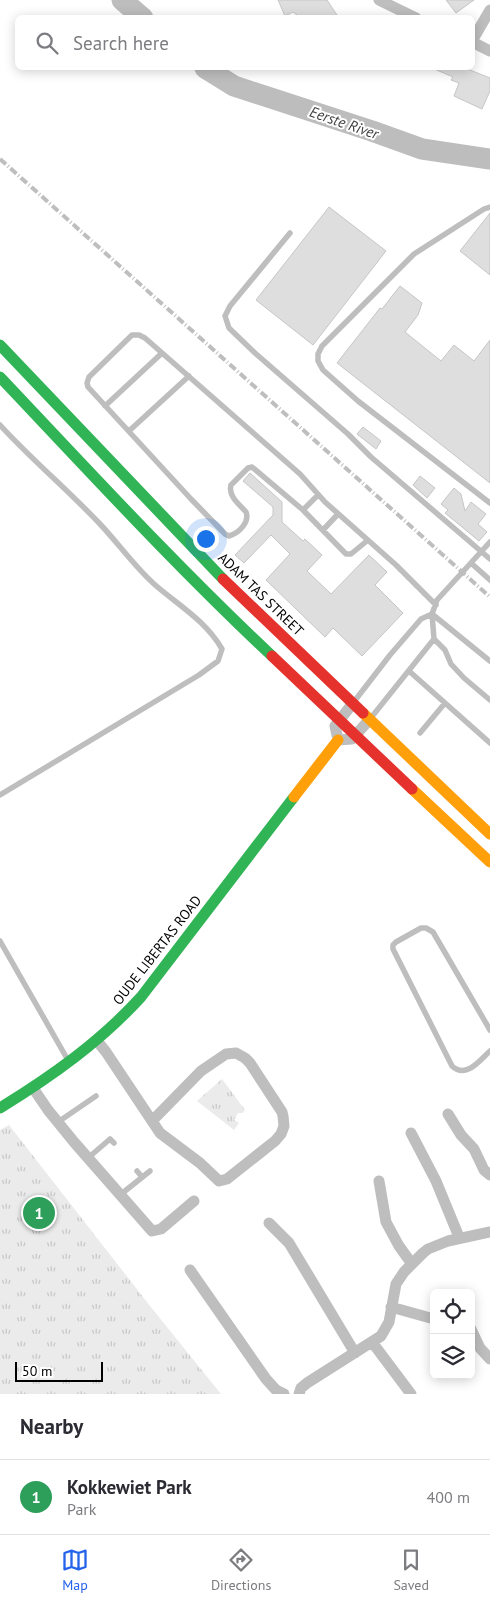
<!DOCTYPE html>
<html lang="en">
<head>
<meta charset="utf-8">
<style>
  :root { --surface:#fff; --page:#f7f7f7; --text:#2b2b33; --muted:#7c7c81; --line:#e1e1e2; --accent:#2563eb }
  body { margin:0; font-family:"PT Sans",sans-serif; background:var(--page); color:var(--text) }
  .controls { position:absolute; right:15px; bottom:15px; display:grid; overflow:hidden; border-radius:8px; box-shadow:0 2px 12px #0003 }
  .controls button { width:45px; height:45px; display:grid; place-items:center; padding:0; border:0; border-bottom:1px solid var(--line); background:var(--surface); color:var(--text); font:25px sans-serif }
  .scale { position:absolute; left:15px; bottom:12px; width:88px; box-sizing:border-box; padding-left:5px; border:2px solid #000; border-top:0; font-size:14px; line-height:18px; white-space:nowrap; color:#000; -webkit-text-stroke:4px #fff; paint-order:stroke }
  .you { position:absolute; left:205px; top:538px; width:18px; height:18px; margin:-12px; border:4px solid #fff; border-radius:50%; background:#1a73e8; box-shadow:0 0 0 8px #1a73e833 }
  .badge { display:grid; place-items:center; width:32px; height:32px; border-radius:50%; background:var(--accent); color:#fff; font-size:16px; font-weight:700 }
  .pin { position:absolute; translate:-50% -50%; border:2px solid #fff; box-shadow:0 1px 5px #0006 }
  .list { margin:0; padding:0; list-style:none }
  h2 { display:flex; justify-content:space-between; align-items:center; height:65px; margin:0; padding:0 20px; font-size:21px }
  h2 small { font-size:16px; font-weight:400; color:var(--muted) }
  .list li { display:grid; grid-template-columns:32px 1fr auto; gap:15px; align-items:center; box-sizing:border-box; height:75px; padding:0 20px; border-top:1px solid var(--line) }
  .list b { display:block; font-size:19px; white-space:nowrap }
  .list p { margin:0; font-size:16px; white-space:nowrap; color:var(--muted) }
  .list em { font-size:16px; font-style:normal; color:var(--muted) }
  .icon { flex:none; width:28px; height:28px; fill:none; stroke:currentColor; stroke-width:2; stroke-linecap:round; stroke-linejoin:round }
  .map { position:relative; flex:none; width:490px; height:1394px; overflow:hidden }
  .search { position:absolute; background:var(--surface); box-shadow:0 2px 12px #0003; left:15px; right:15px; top:15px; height:55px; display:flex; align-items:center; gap:12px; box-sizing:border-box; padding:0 18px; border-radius:8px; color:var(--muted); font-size:19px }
  .sheet { height:140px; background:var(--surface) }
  nav { display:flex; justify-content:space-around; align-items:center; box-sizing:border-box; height:70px; border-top:1px solid var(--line); background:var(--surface); font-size:14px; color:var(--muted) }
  nav a { display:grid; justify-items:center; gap:2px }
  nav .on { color:var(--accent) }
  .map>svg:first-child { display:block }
</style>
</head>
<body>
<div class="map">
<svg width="490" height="1394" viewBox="0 0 490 1394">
  <defs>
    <pattern id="grass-tufts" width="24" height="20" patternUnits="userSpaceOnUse" patternTransform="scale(1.25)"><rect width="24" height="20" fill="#ebebeb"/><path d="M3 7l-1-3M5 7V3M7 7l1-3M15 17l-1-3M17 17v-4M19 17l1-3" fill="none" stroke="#c8c8c8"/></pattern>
  </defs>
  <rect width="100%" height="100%" fill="#fff"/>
  <path fill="url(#grass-tufts)" d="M 222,1079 L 245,1110 L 243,1113 L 238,1113 L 234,1120 L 239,1123 L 234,1130 L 197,1101 Z
    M 9,1125 L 150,1306 L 221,1394 L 0,1394 L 0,1130 Z"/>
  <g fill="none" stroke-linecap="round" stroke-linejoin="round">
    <path stroke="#bdbdbd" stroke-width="21" d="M 122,0 L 143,18
      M 205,68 L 234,86 L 372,131 L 422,149 L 490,159"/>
  </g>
  <path fill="#dedede" stroke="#c6c6c6" d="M 278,0 L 327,0 L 339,18 L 301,18 L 293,12 L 285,16 Z
    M 446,0 L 474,0 L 456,13 Z
    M 432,68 L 465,68 L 490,78 L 490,91 L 482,109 L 454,96 L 459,83 L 451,80 L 453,77 Z
    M 329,207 L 386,251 L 313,345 L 256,300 Z
    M 490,213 L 490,275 L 460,251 Z
    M 400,286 L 422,303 L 418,315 L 405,332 L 441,361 L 454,345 L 474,361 L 490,340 L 490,483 L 337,363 L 380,308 L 382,309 Z
    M 363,427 L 381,441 L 376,449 L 357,434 Z
    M 250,473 L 282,502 L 282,522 L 303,541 L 305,539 L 322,555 L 307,571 L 331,594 L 369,555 L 387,572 L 375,585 L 403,613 L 362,656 L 333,628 L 325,637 L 266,580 L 290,554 L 271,535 L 244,563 L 235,555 L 273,515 L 273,507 L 243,481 Z
    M 420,476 L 435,488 L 427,498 L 413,485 Z
    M 454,488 L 461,494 L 465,511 L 471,502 L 486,514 L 478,524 L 487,532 L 479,541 L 445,513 L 448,510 L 441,504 Z"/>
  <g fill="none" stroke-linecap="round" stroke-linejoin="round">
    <path stroke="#bebebe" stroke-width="5.5" d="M 490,207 L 484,209 L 414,254 L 322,346 L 318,354 L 318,361 L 323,370 L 358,401 L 490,503
      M 290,233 L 230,306 L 225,316 L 229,328 L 255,353 L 348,434 L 371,457 L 490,559
      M 105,406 L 162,353
      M 0,425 C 32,460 68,490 100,524 C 118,543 134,566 154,584 C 178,605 205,620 222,649 L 218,661 L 199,675 L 0,795
      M 129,431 L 189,376
      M 303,510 L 318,495
      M 323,530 L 338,514
      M 368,540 L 351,554 L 346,554 L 303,510 L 252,467 L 248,468 L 231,485 C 228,496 239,504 246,512 C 250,522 239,533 229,536 L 225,534 L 191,499 L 88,387 L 87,383 L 89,377 L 132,335 L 139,335 L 145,338 L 300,474 L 325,502 L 396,565 L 436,605
      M 490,542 L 437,600 L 432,614 L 434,639 L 445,650 L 451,664 L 464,678 L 490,700
      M 471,563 L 490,580
      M 432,614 L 490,661
      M 409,671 L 490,743
      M 353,703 L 390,655 L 421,619 L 432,614
      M 370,719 L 434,639
      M 420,733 L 445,703
      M 0,941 L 69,1062
      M 490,1030 L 433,932 L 426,928 L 421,928 L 396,942 L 393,945 L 393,949 L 452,1066 C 466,1079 479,1061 490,1051
      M 58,1122 L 96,1096
      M 88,1158 L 110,1139 L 114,1143
      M 137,1171 L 142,1177
      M 120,1195 L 150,1171"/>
    <path stroke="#bebebe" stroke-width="11" d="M 379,0 L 416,18
      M 472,41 L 490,10
      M 472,42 L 490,51
      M 353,703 L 335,726 L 338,740 L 352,739 L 370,719
      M 98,1042 L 106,1052 L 160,1133 L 200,1163 L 219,1181 L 227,1179 L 275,1141 L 281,1134 L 284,1126 L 283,1116 L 282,1112 L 250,1063 L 245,1058 L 236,1053 L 226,1054 L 201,1071 L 152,1121
      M 33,1088 L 48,1110 L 74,1142 L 152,1231 L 161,1229 L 194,1201
      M 448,1114 L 461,1135 L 474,1149 L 484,1170 L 490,1175
      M 411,1133 L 436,1181 L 459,1237
      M 379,1181 L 386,1222 L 399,1246 L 412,1264
      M 269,1223 L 289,1243 L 355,1353
      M 190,1270 L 266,1379 L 276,1390 L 284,1394
      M 391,1307 L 434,1319
      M 471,1329 L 480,1348 L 490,1359
      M 372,1342 L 411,1394
      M 299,1394 L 301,1388 L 307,1383 L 381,1336 L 389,1322 L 396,1284 L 404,1272 L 423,1253 L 428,1249 L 448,1241 L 490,1232"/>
    <path stroke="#30b455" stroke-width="11" d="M 0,345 L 223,579
      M 0,377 C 89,471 177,567 272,656
      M 0,1108 C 52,1076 100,1042 141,997 L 294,797"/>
    <path stroke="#ff9f0a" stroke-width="11" d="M 363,713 L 490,834
      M 412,789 L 490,862
      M 294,797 L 338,740"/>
    <path stroke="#e5322d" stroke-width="11" d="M 223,579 L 363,713
      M 272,656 L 412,789"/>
    <path stroke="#bebebe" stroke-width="4" stroke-dasharray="8 2.5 1 2.5" stroke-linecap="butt" d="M 0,159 L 490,597"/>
  </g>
  <g text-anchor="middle" stroke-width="4" stroke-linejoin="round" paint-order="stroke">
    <g font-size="14" fill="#000" stroke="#fff">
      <text transform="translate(261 594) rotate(44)" y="5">ADAM TAS STREET</text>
      <text transform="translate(157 950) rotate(-52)" y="5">OUDE LIBERTAS ROAD</text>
    </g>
    <g font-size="15" font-style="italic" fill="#424242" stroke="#fff">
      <text transform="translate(344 123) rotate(19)" y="5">Eerste River</text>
    </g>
  </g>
</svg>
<div class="controls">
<button><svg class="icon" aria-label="locate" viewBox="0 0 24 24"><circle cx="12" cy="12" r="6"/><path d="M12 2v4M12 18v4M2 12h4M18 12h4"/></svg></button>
<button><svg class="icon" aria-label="layers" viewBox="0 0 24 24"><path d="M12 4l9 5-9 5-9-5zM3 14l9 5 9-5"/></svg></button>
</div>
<div class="scale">50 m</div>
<div class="you"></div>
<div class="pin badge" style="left:39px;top:1213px;background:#2e9e5b">1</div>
<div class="search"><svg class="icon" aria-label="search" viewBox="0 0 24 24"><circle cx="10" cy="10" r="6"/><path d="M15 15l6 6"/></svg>Search here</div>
</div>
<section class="sheet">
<h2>Nearby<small></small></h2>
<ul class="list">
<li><span class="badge" style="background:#2e9e5b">1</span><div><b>Kokkewiet Park</b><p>Park</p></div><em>400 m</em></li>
</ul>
</section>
<nav>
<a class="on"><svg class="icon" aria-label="map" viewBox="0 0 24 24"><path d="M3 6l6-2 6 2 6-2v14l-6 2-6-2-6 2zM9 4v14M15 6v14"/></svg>Map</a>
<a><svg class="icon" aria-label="directions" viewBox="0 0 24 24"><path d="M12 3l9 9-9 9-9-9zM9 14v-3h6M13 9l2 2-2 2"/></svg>Directions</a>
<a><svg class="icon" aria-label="saved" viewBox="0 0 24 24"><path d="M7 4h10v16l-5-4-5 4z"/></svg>Saved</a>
</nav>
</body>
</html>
